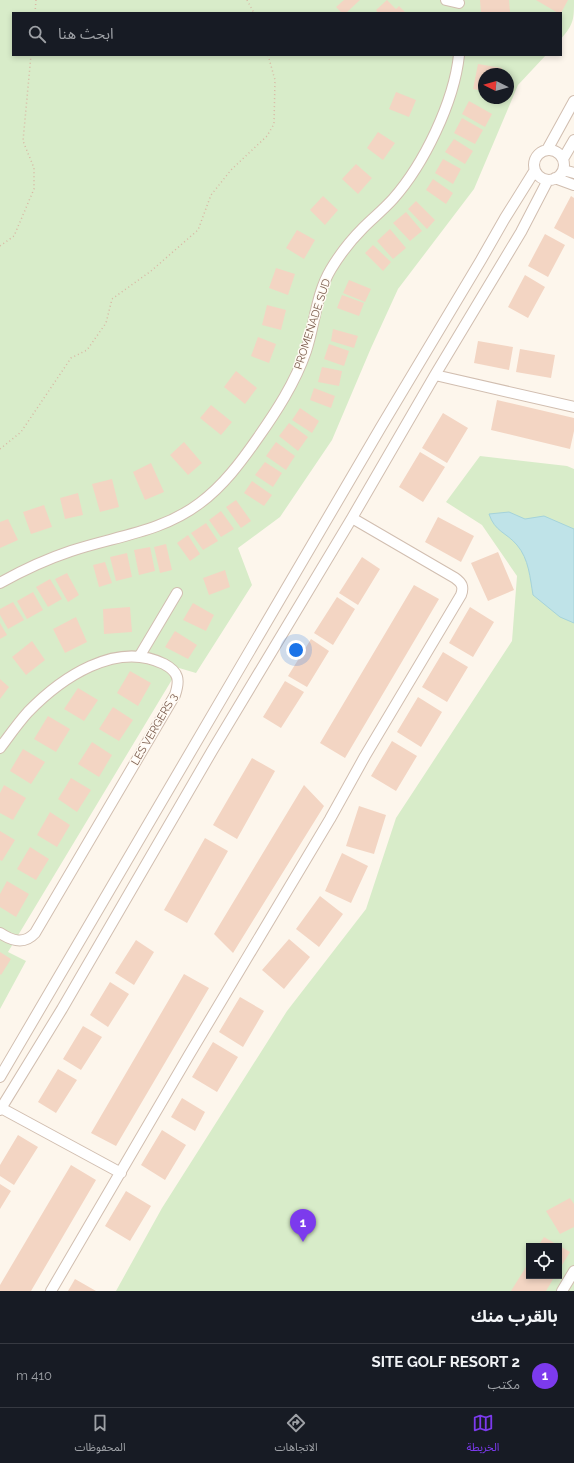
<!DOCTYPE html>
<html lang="ar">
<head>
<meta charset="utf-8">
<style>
  :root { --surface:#171b24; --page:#20242c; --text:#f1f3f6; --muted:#9ea1a6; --line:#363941; --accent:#7c3aed }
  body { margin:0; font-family:Raleway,"Noto Sans Arabic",sans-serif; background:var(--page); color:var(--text); direction:rtl }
  .controls { position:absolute; right:12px; bottom:12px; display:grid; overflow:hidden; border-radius:0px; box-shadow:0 2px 6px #0003 }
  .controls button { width:36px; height:36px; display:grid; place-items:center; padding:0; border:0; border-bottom:1px solid var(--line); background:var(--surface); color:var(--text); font:20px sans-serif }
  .compass { position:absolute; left:478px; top:68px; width:36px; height:36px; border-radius:50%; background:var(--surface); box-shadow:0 2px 6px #0003; rotate:275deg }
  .you { position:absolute; left:296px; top:650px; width:14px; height:14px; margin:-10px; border:3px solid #fff; border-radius:50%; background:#1a73e8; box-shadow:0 0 0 6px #1a73e833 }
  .badge { display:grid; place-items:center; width:26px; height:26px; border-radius:50%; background:var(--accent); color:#fff; font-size:13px; font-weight:700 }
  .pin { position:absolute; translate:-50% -33px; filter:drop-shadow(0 1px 2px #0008) }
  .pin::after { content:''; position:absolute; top:21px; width:14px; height:12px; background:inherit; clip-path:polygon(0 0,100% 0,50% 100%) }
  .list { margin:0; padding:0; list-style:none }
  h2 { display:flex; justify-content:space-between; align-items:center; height:52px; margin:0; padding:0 16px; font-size:17px }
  h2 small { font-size:13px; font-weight:400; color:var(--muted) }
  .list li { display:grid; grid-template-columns:26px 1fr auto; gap:12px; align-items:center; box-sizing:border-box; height:64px; padding:0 16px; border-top:1px solid var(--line) }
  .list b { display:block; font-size:15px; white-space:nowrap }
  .list p { margin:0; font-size:13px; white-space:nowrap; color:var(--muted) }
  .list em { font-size:13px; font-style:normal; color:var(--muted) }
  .icon { flex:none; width:22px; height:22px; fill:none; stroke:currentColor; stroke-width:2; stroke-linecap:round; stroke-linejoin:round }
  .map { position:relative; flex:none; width:574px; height:1291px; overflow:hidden; direction:ltr }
  .search { position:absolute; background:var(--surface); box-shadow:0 2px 6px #0003; left:12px; right:12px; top:12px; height:44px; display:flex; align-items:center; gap:10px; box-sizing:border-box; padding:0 14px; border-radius:0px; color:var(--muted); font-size:15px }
  .sheet { height:116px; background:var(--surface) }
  nav { display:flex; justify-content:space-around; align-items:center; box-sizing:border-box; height:56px; border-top:1px solid var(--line); background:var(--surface); font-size:11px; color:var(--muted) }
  nav a { display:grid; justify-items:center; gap:2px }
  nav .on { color:var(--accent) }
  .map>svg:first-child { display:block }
</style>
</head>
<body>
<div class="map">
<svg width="574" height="1291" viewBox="0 0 574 1291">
  <rect width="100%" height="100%" fill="#fdf6ec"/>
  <path fill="#d8ecc9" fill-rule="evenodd" d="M 0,0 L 574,0 C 574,19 574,24 561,39 L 561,13 L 13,13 L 13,55 L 546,55 L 518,85 L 474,189 L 398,289 L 371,348 L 332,440 L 280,517 L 238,548 L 252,585 L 196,673 L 179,668 L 8,952 L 26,961 L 0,1009 ZM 484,74 L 508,74 L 508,98 L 484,98 Z
    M 480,456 L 567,466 L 574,469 L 574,1291 L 116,1291 L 162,1208 L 287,1011 L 366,909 L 396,818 L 512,641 L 517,576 L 482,525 L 446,502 ZM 529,1246 L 559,1246 L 559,1276 L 529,1276 Z"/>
  <path fill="#bfe3e8" stroke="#a5d3da" d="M 509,512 L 525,519 L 544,516 L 574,529 L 574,623 L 560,617 L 533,595 C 530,578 529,559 517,545 C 506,532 495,532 489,514 Z"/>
  <path fill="#f3d5c3" d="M 344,0 L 360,0 L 346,13 L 342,13 L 336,7 Z
    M 387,0 L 396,9 L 399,6 L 406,13 L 378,13 L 376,10 Z
    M 480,0 L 509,0 L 510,12 L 481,13 Z
    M 536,0 L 568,0 L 561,13 L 558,13 Z
    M 478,64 L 502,68 L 501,74 L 484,74 L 484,91 L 473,89 Z
    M 396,92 L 416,100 L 409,117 L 389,109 Z
    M 469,101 L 492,114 L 485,127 L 462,114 Z
    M 462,118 L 483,130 L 475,144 L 454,133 Z
    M 378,132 L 395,143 L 383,160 L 367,148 Z
    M 454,139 L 473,151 L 465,164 L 445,152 Z
    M 443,159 L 461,169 L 453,184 L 435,173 Z
    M 356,164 L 372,178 L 358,194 L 342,179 Z
    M 433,179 L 453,193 L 446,204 L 426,190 Z
    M 323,196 L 338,210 L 325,225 L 310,210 Z
    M 571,196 L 574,198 L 574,239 L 554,228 Z
    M 416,201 L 435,220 L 427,229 L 408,209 Z
    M 406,212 L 422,231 L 410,241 L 393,223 Z
    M 390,229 L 406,248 L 393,259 L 377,241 Z
    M 297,230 L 315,240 L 304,259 L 286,248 Z
    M 545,234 L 565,245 L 548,277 L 528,266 Z
    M 373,245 L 391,262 L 383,271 L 365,253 Z
    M 276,268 L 295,274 L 288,295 L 269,288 Z
    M 525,275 L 545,287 L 528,318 L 508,307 Z
    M 349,280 L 371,289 L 365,302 L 343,293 Z
    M 342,295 L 364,303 L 359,316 L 337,308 Z
    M 267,305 L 286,310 L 281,330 L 262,325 Z
    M 333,329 L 358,336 L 354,348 L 331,341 Z
    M 258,337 L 276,344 L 269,363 L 251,356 Z
    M 478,341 L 513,347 L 509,370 L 474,363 Z
    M 329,344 L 349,351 L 344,366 L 324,359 Z
    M 520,349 L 555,355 L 551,378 L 516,372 Z
    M 322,367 L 342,371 L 339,386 L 318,382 Z
    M 236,371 L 257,388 L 245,404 L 224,387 Z
    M 314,388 L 335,396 L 331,408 L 310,400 Z
    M 497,400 L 574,418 L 574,431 L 570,449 L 491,430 Z
    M 211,405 L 232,422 L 221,435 L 200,418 Z
    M 300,408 L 319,421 L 312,433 L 292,420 Z
    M 443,413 L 468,428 L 447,463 L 422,448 Z
    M 289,423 L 308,437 L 298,451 L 279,436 Z
    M 184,442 L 202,463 L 188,475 L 170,455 Z
    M 276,442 L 295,456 L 286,470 L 266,456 Z
    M 420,452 L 445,467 L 423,502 L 399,487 Z
    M 265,462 L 282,473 L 273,487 L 255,475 Z
    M 151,463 L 164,492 L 145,500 L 133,472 Z
    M 112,479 L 119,507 L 100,512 L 92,484 Z
    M 252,481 L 272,495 L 264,506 L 244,493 Z
    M 78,493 L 83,515 L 65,519 L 60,498 Z
    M 236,500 L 251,521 L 241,528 L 226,507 Z
    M 44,505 L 52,527 L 31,534 L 23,512 Z
    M 221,511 L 234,529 L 221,537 L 209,520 Z
    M 438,517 L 474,536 L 461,562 L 425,542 Z
    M 8,519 L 18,540 L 0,548 L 0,522 Z
    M 206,523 L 218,541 L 203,550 L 191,533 Z
    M 188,535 L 200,554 L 190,561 L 177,543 Z
    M 166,544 L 172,570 L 160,573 L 154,547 Z
    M 150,547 L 155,571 L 139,575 L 134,550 Z
    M 498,552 L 514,590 L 488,601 L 471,563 Z
    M 127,553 L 132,577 L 116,581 L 110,557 Z
    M 362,557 L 380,569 L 358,605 L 339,593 Z
    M 105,562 L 112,583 L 99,587 L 93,565 Z
    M 225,570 L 230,587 L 209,595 L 203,578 Z
    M 67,573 L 79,595 L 68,602 L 55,579 Z
    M 50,579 L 62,599 L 48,607 L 36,587 Z
    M 414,585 L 439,599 L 345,758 L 320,743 Z
    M 33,592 L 43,610 L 27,619 L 17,601 Z
    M 337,597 L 355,609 L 333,645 L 314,633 Z
    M 13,602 L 24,620 L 8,629 L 0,615 L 0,609 Z
    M 193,603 L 214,615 L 206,631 L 183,620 Z
    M 130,607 L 132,632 L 104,634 L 103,609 Z
    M 470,607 L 494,622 L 473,657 L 449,643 Z
    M 76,617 L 87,642 L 65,653 L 53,629 Z
    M 0,623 L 7,635 L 0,639 Z
    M 175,631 L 197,645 L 188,659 L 165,647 Z
    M 311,639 L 329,651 L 307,687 L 288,676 Z
    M 32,641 L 45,660 L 26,675 L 12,657 Z
    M 443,652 L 468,667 L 447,702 L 422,687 Z
    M 130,671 L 151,683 L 138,706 L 117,693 Z
    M 0,679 L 9,687 L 0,699 Z
    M 285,681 L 304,692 L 281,728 L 263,717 Z
    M 78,688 L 98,700 L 84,721 L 64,709 Z
    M 418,697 L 442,712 L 421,747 L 397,732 Z
    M 113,707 L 133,720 L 119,741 L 99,729 Z
    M 48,716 L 70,729 L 56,752 L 34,739 Z
    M 392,741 L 417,756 L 396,791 L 371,776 Z
    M 92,742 L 112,755 L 99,777 L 78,764 Z
    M 23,749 L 45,762 L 31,784 L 10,771 Z
    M 252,758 L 275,771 L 237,839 L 213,825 Z
    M 71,778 L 91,790 L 77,812 L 58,799 Z
    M 4,785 L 26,798 L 13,820 L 0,813 L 0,793 Z
    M 304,785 L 324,806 L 233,953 L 214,934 Z
    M 359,806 L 386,815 L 374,854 L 346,846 Z
    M 50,812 L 70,825 L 57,847 L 37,835 Z
    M 0,831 L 15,840 L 2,861 L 0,860 Z
    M 205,838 L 228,851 L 187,923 L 164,910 Z
    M 30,847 L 49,859 L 36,880 L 17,869 Z
    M 342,853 L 368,866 L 351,903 L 325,891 Z
    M 7,881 L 29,894 L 16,917 L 0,907 L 0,894 Z
    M 320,896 L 343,914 L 319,947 L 296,929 Z
    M 289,939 L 310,957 L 284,989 L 262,970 Z
    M 136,940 L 154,952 L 134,985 L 115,973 Z
    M 0,952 L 11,959 L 1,975 L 0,974 Z
    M 184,974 L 209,988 L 116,1146 L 91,1133 Z
    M 110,982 L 129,994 L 108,1027 L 90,1015 Z
    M 240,997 L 264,1011 L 243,1047 L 219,1032 Z
    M 83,1026 L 102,1037 L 81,1070 L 63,1059 Z
    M 213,1042 L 238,1057 L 217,1092 L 192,1077 Z
    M 58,1069 L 77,1080 L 56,1113 L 38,1102 Z
    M 182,1098 L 205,1112 L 195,1131 L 171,1117 Z
    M 162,1130 L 186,1145 L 165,1180 L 141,1165 Z
    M 18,1135 L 38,1147 L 14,1185 L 0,1176 L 0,1165 Z
    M 71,1165 L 96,1180 L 31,1291 L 0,1291 L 0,1285 Z
    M 0,1184 L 11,1191 L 0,1209 Z
    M 126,1191 L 151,1206 L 130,1241 L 105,1226 Z
    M 570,1198 L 574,1204 L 574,1227 L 560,1234 L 546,1211 Z
    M 544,1237 L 570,1252 L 559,1270 L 559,1246 L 538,1246 Z
    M 529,1262 L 529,1276 L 555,1276 L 546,1291 L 511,1291 Z
    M 75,1279 L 96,1291 L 68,1291 Z"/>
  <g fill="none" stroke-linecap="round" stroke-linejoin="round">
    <defs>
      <path id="minor" d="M 446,0 L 459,3
        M534 165a15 15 0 1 1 30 0a15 15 0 1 1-30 0Z
        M 547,150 L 574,101
        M 563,159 L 574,140
        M 563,170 L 574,173
        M 555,178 L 574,185
        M 435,375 L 574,407
        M 0,583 C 23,570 47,559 71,551 C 116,536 162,532 200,503 C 223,486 241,462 257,439 C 276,412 295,383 306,351 C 315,324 316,294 331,269 C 340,254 351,240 363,228 C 373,218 383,210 393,199 C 424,164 454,102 459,55
        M 139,657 L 177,593
        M 0,748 C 9,736 18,723 28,712 C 61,678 116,640 164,664 C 179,672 180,680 175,695 L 35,933 C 24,945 12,941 0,933
        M 0,1077 L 381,427 L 481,260 L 505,218 L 535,170
        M 1,1108 L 121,1173
        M 0,1110 L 62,1009 L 212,751 L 352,518 L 435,375 L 521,232 L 548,180
        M 51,1291 L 189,1055 L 330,819 L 365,756 L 461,595 C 464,587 462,583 455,578 L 352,518
        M 562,1291 L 574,1271"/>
    </defs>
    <use href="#minor" stroke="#d1beb0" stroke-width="12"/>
    <path stroke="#d9b8a5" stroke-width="1.5" stroke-dasharray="1 3" stroke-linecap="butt" d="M 247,0 L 254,13
      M 35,13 L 36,0
      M 0,246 L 14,236 L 34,189 L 34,168 L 23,141 L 31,55
      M 0,449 L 21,432 L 71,358 L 87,350 L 106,323 L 112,299 L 151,271 L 198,230 L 211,195 L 231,170 L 267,136 L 274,124 L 275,80 L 268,55"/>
    <use href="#minor" stroke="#fff" stroke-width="10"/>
  </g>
  <g text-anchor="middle" stroke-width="3" stroke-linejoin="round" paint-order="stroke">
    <g font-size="11" fill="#7a5c4d" stroke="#fffaf3">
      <text transform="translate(312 324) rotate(-72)" y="4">PROMENADE SUD</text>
      <text transform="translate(154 729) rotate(-60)" y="4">LES VERGERS 3</text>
    </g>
  </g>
</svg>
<div class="controls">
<button><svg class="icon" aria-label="locate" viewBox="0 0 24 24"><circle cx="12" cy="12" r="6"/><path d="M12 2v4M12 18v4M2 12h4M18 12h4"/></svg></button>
</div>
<svg class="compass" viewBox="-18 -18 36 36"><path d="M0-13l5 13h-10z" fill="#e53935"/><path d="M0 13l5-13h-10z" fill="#9ea1a6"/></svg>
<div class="you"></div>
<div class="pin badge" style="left:303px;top:1242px">1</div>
<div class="search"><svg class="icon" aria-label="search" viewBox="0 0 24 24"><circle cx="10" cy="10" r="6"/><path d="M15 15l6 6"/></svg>ابحث هنا</div>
</div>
<section class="sheet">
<h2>بالقرب منك<small></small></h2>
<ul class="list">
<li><span class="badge">1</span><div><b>SITE GOLF RESORT 2</b><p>مكتب</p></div><em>410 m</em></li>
</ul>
</section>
<nav>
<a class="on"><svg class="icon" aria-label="map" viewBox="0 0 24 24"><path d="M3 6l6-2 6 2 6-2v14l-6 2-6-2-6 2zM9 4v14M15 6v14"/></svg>الخريطة</a>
<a><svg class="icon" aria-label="directions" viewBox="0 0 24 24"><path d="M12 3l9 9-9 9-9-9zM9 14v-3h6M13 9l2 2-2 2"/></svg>الاتجاهات</a>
<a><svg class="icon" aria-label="saved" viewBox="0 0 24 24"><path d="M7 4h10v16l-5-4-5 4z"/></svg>المحفوظات</a>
</nav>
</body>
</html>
